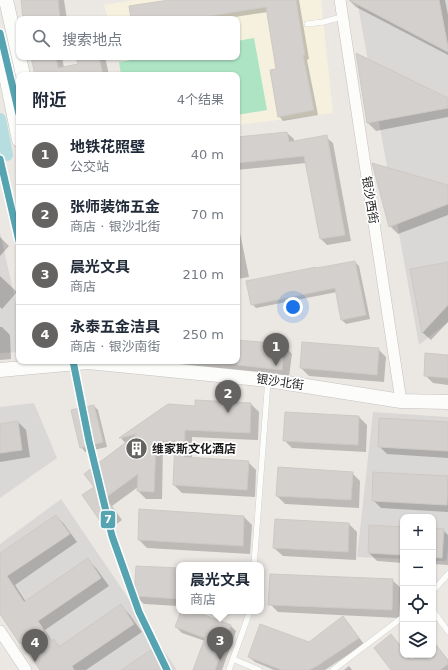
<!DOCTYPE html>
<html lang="zh">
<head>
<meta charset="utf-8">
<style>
  :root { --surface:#fff; --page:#f2f2f3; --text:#1f2937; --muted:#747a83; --line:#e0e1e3; --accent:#646362 }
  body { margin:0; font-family:"DejaVu Sans","Noto Sans SC",sans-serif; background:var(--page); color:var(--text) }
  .controls { position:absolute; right:12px; bottom:12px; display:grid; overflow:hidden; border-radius:8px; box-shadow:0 1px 3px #0004 }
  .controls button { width:36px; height:36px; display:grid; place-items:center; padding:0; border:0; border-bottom:1px solid var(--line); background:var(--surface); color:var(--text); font:20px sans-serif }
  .you { position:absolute; left:293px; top:307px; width:14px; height:14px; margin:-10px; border:3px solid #fff; border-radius:50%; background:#1a73e8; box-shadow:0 0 0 6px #1a73e833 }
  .badge { display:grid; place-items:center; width:26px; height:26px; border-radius:50%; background:var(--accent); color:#fff; font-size:13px; font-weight:700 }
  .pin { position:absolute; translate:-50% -33px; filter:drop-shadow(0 1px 2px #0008) }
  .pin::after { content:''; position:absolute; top:21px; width:14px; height:12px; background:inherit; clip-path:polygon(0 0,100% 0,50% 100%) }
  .popup { position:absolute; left:176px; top:562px; width:88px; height:52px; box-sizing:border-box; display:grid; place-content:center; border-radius:8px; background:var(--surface); filter:drop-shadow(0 1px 3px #0005); font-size:13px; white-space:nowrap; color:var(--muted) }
  .popup b { font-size:15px; color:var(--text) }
  .popup::after { content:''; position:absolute; left:50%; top:100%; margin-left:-8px; border:8px solid transparent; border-top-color:var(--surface) }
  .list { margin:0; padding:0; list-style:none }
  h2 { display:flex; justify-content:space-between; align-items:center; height:52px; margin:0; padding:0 16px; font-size:17px }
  h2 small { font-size:13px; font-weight:400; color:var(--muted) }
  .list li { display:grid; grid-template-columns:26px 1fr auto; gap:12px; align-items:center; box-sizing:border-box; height:60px; padding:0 16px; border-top:1px solid var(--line) }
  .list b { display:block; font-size:15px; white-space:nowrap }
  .list p { margin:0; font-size:13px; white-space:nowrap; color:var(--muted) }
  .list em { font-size:13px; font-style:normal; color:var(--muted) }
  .icon { flex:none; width:22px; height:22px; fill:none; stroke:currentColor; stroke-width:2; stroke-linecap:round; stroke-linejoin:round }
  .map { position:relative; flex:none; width:448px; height:670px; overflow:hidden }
  .search { position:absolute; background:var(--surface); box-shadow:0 1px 3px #0004; left:16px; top:16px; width:224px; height:44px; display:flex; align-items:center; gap:10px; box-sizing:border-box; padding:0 14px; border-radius:8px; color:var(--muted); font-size:15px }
  .panel { position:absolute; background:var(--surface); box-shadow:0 1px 3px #0004; left:16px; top:72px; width:224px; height:292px; border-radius:8px }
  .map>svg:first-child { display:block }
</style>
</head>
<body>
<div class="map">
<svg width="448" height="670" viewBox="0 0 448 670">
  <rect width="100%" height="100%" fill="#ebe8e4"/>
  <path fill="#dad8d6" d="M 357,0 L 448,0 L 448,322 L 419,345 Z
    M 0,232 L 19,317 L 19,352 L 0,353 Z
    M 34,403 L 57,458 L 0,498 L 0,407 Z
    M 373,412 L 448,417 L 448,549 L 446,561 L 433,561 L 433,517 L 403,517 L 403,559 L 357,557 Z
    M 61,499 L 177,670 L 48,670 L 0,598 L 0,544 Z"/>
  <path fill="#f6f1de" d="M 133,0 L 321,0 L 333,113 L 237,125 L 237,75 L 125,75 L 120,57 L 237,57 L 237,19 L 108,19 L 104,5 Z"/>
  <path fill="#ade4c4" d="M 254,38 L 267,110 L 237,115 L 237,75 L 121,75 L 119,62 L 149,57 L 237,57 L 237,41 Z"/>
  <path fill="#0003" d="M 25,0 L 64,0 L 67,19 L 24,19 Z
    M 175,0 L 299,0 L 309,59 L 307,60 L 318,115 L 283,121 L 279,116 L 278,70 L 268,12 L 221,19 L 132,19 Z
    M 349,0 L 445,0 L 448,15 L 448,55 L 356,7 Z
    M 32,57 L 62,57 L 64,68 L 79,65 L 77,57 L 105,57 L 109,75 L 36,75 Z
    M 448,99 L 448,117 L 376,131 L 368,123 Z
    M 287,133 L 294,139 L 294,142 L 326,137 L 333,143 L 351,241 L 327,245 L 321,239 L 306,163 L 237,170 L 237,138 Z
    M 448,186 L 448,215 L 398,234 L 390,226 Z
    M 237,218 L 249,277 L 237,279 Z
    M 0,237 L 9,246 L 0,256 Z
    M 355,262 L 359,266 L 370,319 L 346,324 L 342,320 L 337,292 L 256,308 L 252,304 L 317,269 Z
    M 448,263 L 448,322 L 431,340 L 423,333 L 411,270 Z
    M 0,276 L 17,292 L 2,309 L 0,307 Z
    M 0,327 L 2,327 L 10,335 L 11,359 L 0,360 Z
    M 237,341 L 284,345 L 292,354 L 289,377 L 144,361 L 237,361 Z
    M 378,349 L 386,357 L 384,382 L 309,376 L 301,368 Z
    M 448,356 L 448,385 L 433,383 L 425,375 Z
    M 196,402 L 251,404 L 259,412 L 258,440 L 192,437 L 192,459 L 248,462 L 256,470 L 255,497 L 182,493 L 174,485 L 175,449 L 163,448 L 162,499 L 146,499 L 138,491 L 138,487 L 112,506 L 122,520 L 110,529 L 102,521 L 95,487 L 126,444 L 121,438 L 169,405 L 196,407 Z
    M 94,406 L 98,410 L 107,447 L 85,452 L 81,447 Z
    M 286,413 L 359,417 L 367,425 L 366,452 L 292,448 L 284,440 Z
    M 18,422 L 26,430 L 30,457 L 0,462 L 0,425 Z
    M 448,423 L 448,458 L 387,454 L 379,446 Z
    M 352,473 L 360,481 L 359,508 L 285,504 L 277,496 Z
    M 448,477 L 448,512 L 381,508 L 373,500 Z
    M 56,516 L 64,524 L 77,542 L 15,585 L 26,602 L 88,560 L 96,568 L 109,586 L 45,630 L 52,641 L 53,640 L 60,647 L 121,606 L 129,614 L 142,632 L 86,670 L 41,670 L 27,649 L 21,643 L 0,612 L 0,554 Z
    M 244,517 L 252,525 L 250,554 L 147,548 L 139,540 Z
    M 276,520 L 349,524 L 357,532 L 356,560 L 283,556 L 274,548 Z
    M 370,526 L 403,528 L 403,563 L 377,561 L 369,553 Z
    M 433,529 L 443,530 L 448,535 L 448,565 L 433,564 Z
    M 179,569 L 179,606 L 144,604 L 135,596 Z
    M 392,580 L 401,588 L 399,618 L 278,612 L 270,604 Z
    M 182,611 L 192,611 L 231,626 L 236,631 L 222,670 L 194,670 L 205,641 L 182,633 L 176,627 Z
    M 348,623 L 364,644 L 325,670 L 274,670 L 255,662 L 249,657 L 309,643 Z
    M 391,636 L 403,648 L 403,655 L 408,655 L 413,661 L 420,655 L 433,655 L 433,645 L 434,644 L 448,660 L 448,670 L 392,670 Z
    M 151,651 L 159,659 L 166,670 L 123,670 Z
    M 349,666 L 352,670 L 344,670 Z"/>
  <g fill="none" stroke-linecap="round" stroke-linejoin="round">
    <path stroke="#b6dee0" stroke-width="12" d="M 0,119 L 7,155"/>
  </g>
  <path fill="#d3d0cd" stroke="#cec9c5" d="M 21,0 L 58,0 L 60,19 L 23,19 Z
    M 169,0 L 296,0 L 305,55 L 303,55 L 314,110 L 278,117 L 270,70 L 276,69 L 266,7 L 192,19 L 131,19 L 129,6 Z
    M 349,0 L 439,0 L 448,47 L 448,52 Z
    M 356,53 L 448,98 L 448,108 L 367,123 Z
    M 31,57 L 56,57 L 58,68 L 78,64 L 76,57 L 99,57 L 103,75 L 35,75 Z
    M 287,132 L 289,142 L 327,135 L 345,235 L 320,239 L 304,156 L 237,163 L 237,137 Z
    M 372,163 L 448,185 L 448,204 L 389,227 Z
    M 355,261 L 366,315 L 341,320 L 335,288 L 251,305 L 246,281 L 316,267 L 317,268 Z
    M 448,262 L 448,305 L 422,333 L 410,269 Z
    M 237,340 L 284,344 L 282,370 L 237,365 Z
    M 302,342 L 379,348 L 377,375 L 300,368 Z
    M 425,353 L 448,355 L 448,378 L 424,376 Z
    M 195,400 L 251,403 L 250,433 L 185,430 L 184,457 L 249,461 L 247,490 L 173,485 L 175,441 L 156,441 L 154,492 L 137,491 L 138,474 L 105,498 L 115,511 L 101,522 L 82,495 L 94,487 L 84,474 L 137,434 L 120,438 L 119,438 L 168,404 L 195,406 Z
    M 94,405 L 103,442 L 80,448 L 71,410 Z
    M 285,412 L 359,416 L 358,445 L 283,441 Z
    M 379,418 L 448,422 L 448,451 L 378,447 Z
    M 18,421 L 22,450 L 0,453 L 0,424 Z
    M 278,467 L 353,472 L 351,500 L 276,496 Z
    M 373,472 L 448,476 L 447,505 L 372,501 Z
    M 139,509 L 244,516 L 243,546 L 138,540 Z
    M 56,515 L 70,534 L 7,576 L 24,602 L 88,558 L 101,578 L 38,621 L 51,641 L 54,639 L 59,647 L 121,604 L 134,624 L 72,666 L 74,670 L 40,670 L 21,643 L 20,644 L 0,614 L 0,553 Z
    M 275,519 L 349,523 L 348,552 L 273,548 Z
    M 369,525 L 403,527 L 403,555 L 368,553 Z
    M 433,528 L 444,529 L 442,558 L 433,557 Z
    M 136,566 L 179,568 L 179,599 L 134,596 Z
    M 270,574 L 393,579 L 392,610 L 268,605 Z
    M 181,611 L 194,611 L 231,625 L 215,670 L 193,670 L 205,638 L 175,627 Z
    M 343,616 L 359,638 L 317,666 L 309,670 L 282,670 L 248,657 L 260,624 L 309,642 Z
    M 391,634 L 403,649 L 403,655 L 407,655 L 412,660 L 419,655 L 433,655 L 433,641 L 448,660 L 448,664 L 440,670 L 391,670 L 374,648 Z
    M 151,650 L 165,670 L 121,670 Z"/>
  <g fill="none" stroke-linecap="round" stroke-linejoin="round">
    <defs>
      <path id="service" d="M 307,24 L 323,22 L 342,17
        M 254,565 L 268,380
        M 433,591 L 448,574
        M 433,611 L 448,631
        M 233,659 L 259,670
        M 229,670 L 250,611
        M 333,670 L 403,617"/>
      <path id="minor" d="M 340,0 L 401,401
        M 0,631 L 26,670"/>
      <path id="tertiary" d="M 6,0 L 23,75
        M 0,46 L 19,140
        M 0,370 L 88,362 L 268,380 L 401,401 L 448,402"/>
    </defs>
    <use href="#service" stroke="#c3c2c0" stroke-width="6"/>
    <use href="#minor" stroke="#c3c2c0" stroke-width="12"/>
    <use href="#tertiary" stroke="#c3c2c0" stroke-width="15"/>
    <use href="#service" stroke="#fcfcfb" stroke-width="5.5"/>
    <use href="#minor" stroke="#fcfcfb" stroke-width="11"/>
    <use href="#tertiary" stroke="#fcfcfb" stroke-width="14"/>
    <defs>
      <path id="metro-1" d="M 0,33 L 19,114
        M 0,159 L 19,241
        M 73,361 L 89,441 L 112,536 L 139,612 L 167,670"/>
    </defs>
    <use href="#metro-1" stroke="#fff" stroke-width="10"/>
    <use href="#metro-1" stroke="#56a4b1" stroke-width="7"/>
  </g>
  <defs>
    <symbol id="building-disc" viewBox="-11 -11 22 22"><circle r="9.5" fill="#646362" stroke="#fff"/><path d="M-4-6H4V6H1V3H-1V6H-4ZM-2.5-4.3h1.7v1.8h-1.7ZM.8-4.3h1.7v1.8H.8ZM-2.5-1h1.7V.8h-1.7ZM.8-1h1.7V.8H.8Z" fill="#fff"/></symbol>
  </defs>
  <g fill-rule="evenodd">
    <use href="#building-disc" x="124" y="436" width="25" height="25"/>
  </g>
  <g text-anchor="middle" stroke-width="3.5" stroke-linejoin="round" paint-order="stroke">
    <g font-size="12" fill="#1c1c1c" stroke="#fff">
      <text transform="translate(370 200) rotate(81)" y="4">银沙西街</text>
      <text transform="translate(280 382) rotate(8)" y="4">银沙北街</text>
    </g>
    <g font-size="12" font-weight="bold" fill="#1c1c1c" stroke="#fff" text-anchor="start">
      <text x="152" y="453">维家斯文化酒店</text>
    </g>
  </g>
  <rect stroke="#fff" stroke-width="1.5" x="100" y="510" width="16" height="19" rx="4" fill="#56a4b1"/>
  <g font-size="11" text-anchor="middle" font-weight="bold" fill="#fff">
    <text x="108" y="523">7</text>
  </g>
</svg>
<div class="controls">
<button>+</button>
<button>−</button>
<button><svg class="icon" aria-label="locate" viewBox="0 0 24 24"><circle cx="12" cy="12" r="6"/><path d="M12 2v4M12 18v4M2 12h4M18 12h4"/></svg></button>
<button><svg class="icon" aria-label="layers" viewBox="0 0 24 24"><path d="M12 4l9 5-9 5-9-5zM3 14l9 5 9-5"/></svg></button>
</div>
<div class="you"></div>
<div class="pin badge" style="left:276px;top:366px">1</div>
<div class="pin badge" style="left:228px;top:413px">2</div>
<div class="pin badge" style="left:220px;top:660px">3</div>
<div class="popup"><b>晨光文具</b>商店</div>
<div class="pin badge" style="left:35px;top:662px">4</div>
<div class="search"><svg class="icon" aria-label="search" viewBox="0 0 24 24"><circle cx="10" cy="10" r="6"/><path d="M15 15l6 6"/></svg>搜索地点</div>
<section class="panel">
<h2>附近<small>4个结果</small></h2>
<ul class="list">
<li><span class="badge">1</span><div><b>地铁花照壁</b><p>公交站</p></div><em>40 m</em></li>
<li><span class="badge">2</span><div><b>张师装饰五金</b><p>商店 · 银沙北街</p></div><em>70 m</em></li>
<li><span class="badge">3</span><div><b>晨光文具</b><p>商店</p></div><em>210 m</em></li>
<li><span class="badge">4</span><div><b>永泰五金洁具</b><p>商店 · 银沙南街</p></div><em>250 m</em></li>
</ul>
</section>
</div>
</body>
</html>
